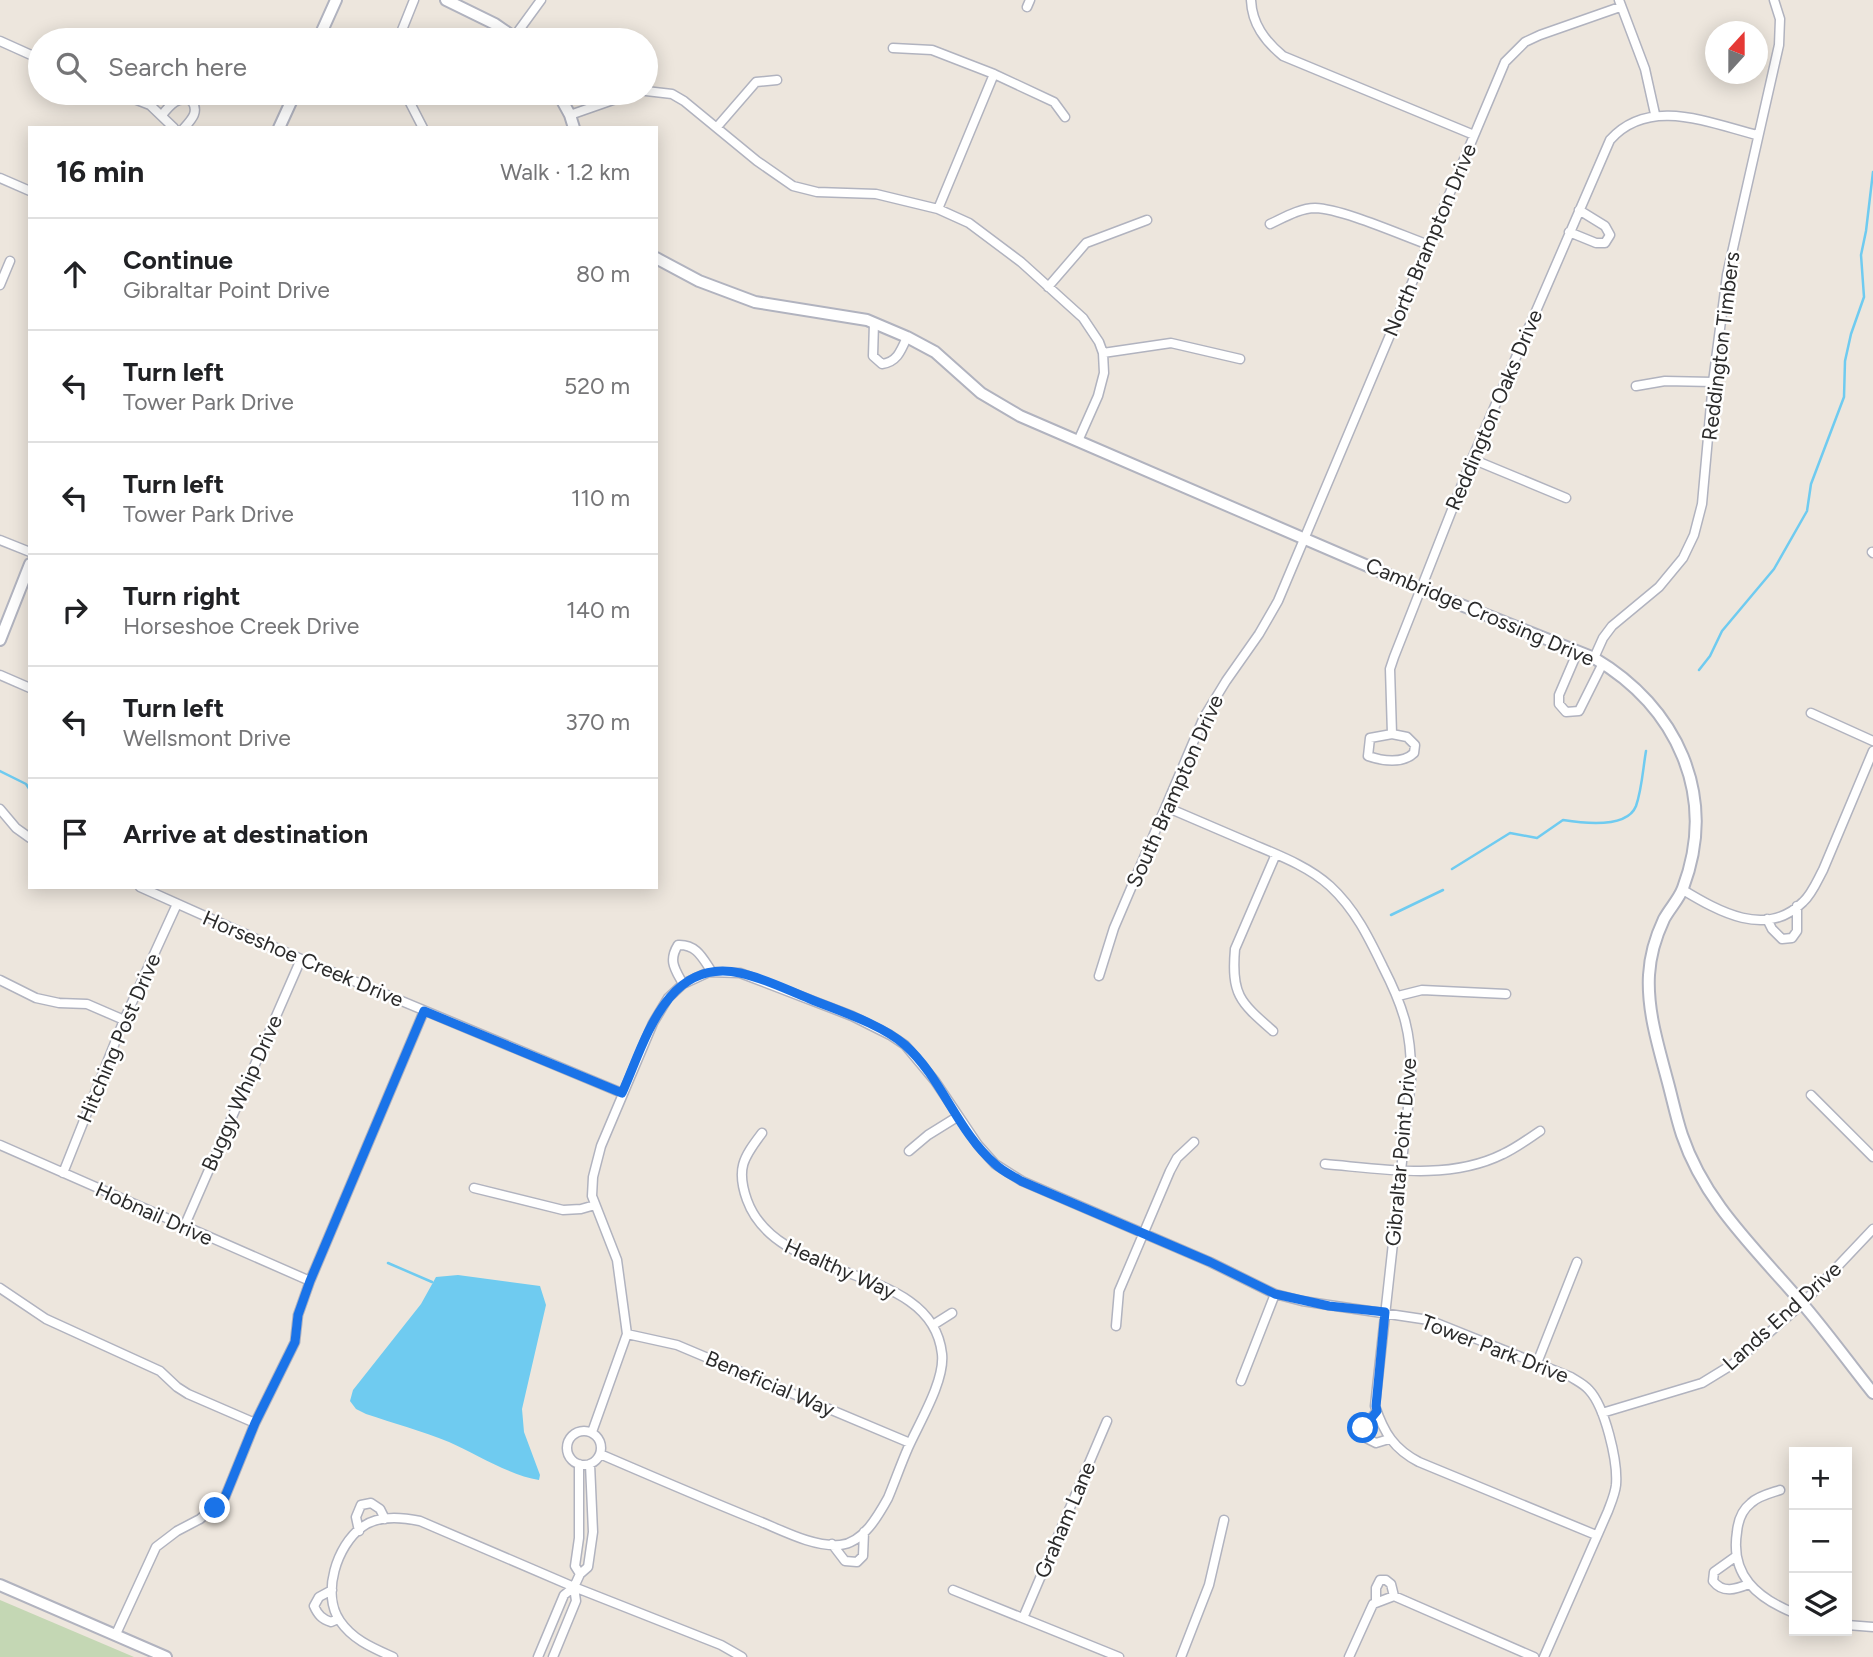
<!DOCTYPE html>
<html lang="en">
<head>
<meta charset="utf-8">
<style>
  :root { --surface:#fff; --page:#f6f6f6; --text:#202124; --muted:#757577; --line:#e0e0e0 }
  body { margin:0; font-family:Figtree,sans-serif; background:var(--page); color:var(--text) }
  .controls { position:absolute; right:21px; bottom:21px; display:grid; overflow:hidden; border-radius:0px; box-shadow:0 4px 18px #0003 }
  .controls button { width:63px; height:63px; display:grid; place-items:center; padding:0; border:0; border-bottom:2px solid var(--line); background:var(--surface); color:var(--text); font:35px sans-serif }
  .compass { position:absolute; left:1705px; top:21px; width:63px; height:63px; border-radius:50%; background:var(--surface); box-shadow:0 4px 18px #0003; rotate:21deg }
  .stop { position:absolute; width:21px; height:21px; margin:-16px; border:5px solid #1a73e8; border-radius:50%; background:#fff }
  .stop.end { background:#1a73e8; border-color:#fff; box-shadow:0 2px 7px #0008 }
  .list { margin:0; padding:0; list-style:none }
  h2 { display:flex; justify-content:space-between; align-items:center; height:91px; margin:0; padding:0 28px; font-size:30px }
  h2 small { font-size:23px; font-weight:400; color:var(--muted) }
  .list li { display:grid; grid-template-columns:46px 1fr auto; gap:21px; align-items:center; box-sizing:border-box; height:112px; padding:0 28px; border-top:2px solid var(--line) }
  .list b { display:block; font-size:26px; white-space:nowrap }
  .list p { margin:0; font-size:23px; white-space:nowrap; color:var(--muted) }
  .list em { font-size:23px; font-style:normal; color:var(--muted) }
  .icon { flex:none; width:38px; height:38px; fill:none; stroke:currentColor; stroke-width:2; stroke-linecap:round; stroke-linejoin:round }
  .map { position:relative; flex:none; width:1873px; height:1657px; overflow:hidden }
  .search { position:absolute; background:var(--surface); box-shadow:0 4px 18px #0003; left:28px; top:28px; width:630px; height:77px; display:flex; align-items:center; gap:18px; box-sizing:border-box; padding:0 24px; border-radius:38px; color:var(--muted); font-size:26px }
  .panel { position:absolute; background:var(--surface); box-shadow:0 4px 18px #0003; left:28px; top:126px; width:630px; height:763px; border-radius:0px }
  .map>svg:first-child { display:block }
</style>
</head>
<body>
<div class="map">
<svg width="1873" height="1657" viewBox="0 0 1873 1657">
  <rect width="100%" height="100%" fill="#ede6dd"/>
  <path fill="#c4d7b4" d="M 0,1600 L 134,1657 L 0,1657 Z"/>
  <path fill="#6fcbf0" d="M 458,1275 L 540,1286 L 546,1305 L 522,1409 L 524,1432 L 540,1475 L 539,1480 C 511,1476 476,1454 449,1442 C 422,1431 393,1423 366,1414 L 356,1409 L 350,1401 L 353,1390 L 421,1304 L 436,1277 Z"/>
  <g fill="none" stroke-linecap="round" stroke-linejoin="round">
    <path stroke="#6fcbf0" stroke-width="2.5" d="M 1699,670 L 1710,656 L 1722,631 L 1774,569 L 1807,511 L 1811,484 L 1844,397 L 1845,361 L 1851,334 L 1864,297 L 1861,255 L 1866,231 L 1873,172
      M 0,771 L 26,784 L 30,790
      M 1452,869 L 1510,833 L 1537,838 L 1563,820 C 1582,823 1627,829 1636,806 C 1642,789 1643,768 1646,751
      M 1391,915 L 1443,890
      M 388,1263 L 432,1282"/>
    <defs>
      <path id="street" d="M 1251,0 C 1252,24 1265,41 1283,56 L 1474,135
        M 1619,0 L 1645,69 L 1655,114
        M 1027,7 L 1030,0
        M 514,37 L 541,0
        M 398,40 L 414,0
        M 0,41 L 40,59
        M 893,48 L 932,50 L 994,74 L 1054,102 L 1065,117
        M 646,91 L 672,94 L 684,101 L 757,161 L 793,186 L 817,192 L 876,194 L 938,209 L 969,223 L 1021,262 L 1083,318 L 1099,342 L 1103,353 L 1104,373 L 1098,396 L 1078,441
        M 119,93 L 150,105 L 174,128
        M 405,93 L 423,128
        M 162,115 C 170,105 178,95 192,101 C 199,112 192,119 184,128
        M 570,115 L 633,93
        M 717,127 L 756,82 L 777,80
        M 0,178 L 30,191
        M 938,209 L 994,74
        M 1270,224 C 1283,218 1300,208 1315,208 C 1343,209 1401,235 1429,245
        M 1569,232 L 1596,243 L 1605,243 L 1610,235 L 1605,226 L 1579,210
        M 0,285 L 10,261
        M 1048,287 L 1086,243 L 1147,220
        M 874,323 L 873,356 L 882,364 C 897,362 901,351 907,337
        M 1103,353 L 1171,343 L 1240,359
        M 1636,386 L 1665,381 L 1713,382
        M 1472,459 L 1566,498
        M 0,540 L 30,552
        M 1872,552 L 1873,553
        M 1577,653 L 1559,695 L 1559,704 L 1566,712 L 1579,711 L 1603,663
        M 1594,658 L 1603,638 L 1612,626 L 1659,587 L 1683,558 L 1694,535 L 1702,504 L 1713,382 L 1727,275 L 1779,45 L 1780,19 L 1774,0
        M 0,675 L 30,688
        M 1811,713 L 1873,741
        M 1392,734 L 1370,738 L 1368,756 C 1382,761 1403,764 1414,753 L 1415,745 L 1407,737 L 1392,734 L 1390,669 L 1394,657 L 1472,459 L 1610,140 C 1649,96 1709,123 1757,135
        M 1166,807 C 1194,819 1222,831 1250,843 C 1278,855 1308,866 1330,886 C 1355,909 1369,938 1383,967 C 1404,1008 1412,1034 1411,1080 L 1375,1406 C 1384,1433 1394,1449 1419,1462 L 1596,1535
        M 0,809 L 16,828 L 30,838
        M 140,887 L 301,959 L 622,1093
        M 1683,890 C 1718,911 1766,939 1803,902 C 1812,894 1817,881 1823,870 L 1873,751
        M 1767,919 L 1772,929 L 1782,939 L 1792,938 L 1797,931 L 1797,906
        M 1099,976 L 1114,928 L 1204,717 L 1226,681 L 1259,634 L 1278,601 L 1505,62 L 1525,42 L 1540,35 L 1620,7
        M 0,980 L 36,998 L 59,1003 L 87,1004 L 124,1020
        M 683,984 C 675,969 668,961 678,945 C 697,944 703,959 712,972
        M 1398,996 L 1422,990 L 1506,994
        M 1273,1031 C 1240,1002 1231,995 1235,949 L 1276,854
        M 1811,1095 L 1873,1157
        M 0,1145 L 310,1281
        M 909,1151 L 928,1135 L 957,1117
        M 1325,1164 C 1383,1169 1449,1181 1503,1154 C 1516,1148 1528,1139 1540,1131
        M 63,1173 L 124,1020 L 177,904
        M 474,1188 L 563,1210 L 581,1209 L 595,1205
        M 184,1227 L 301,959
        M 0,1288 L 46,1319 L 160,1371 L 177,1387 L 188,1394 L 255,1423
        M 933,1325 L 952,1313
        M 1116,1326 L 1119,1291 L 1170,1171 L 1177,1158 L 1194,1142
        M 627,1334 L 677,1345 L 910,1443
        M 1537,1363 L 1577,1262
        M 1241,1381 L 1275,1294
        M 1377,1411 L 1363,1428 L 1364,1437 L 1376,1443 L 1389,1439
        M 1602,1413 L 1702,1383 L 1733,1364 L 1802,1304 L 1873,1229
        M567 1448a17 17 0 1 1 34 0a17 17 0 1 1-34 0Z
        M 592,1432 L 627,1334 L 617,1260 L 592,1196 L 593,1177 L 601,1146 L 653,1023 L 668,998 L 683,984 L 709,972 L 740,973 L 852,1016 L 890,1035 L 905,1045 L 935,1081 L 978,1145 L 995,1164 L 1022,1181 L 1210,1262 L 1275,1294 L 1302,1301 L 1429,1320 L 1571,1377 C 1577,1381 1584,1384 1589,1390 C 1605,1407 1618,1461 1616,1485 C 1615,1494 1611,1503 1608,1511 L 1544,1657
        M 600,1454 C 651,1476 702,1498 754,1519 C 780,1529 811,1547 840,1545 C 863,1543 878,1516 888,1498 C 895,1481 901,1464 908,1448 C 919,1423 945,1381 942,1354 C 932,1261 778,1286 747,1200 C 736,1169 743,1158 762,1133
        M 1780,1490 C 1771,1493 1758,1496 1751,1503 C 1742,1510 1738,1521 1737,1532 C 1730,1575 1757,1598 1794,1613
        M 359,1531 L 356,1517 L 361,1505 L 371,1503 L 380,1509 L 385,1519
        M 832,1544 L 845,1561 L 857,1562 L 863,1556 L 864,1532
        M 1735,1557 L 1714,1572 L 1713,1581 C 1723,1594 1736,1589 1749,1584
        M 580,1574 L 588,1567 L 593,1532 L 590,1464
        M 332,1590 L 319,1597 L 314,1606 C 318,1615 322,1619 331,1622 L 338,1619
        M 953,1590 L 1119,1657
        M 1376,1601 L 1376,1588 L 1380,1580 L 1386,1580 L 1391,1584 L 1394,1596
        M 1023,1618 L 1107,1421
        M 1847,1625 L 1873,1627
        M 116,1634 L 156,1547 L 177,1531 L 200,1519 L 225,1497 L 255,1423 L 295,1342 L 298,1315 L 310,1281 L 424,1011
        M 393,1657 C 373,1648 353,1640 340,1621 C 321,1594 337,1545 362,1527 C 378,1515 401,1517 420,1521 L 574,1587 L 721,1645 L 742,1657
        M 538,1657 L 564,1595 L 574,1587 L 580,1574 L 575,1566 L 579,1538 L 579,1464
        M 553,1657 L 576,1601 L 574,1587
        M 1181,1657 L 1209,1585 L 1224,1520
        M 1349,1657 L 1373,1604 L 1394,1596 L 1534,1657"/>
      <path id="secondary" d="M 446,0 L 495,24 L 518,40
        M 318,40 L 336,0
        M 558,93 L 570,115 L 574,128
        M 279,128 L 295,93
        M 656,258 L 699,281 L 755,302 L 867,320 L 907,337 L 935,352 L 981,393 L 1020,416 L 1421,589 L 1594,658 C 1677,707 1718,795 1683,888 C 1679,899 1670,908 1664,919 C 1656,936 1650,956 1649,975 C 1647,1010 1658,1045 1667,1079 C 1672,1097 1676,1117 1682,1135 C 1705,1203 1755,1248 1801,1302 C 1826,1331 1849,1363 1873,1393
        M 0,640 L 30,564
        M 0,1585 L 166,1657"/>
    </defs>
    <use href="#street" stroke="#b1b3bf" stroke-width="11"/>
    <use href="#secondary" stroke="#b1b3bf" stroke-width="14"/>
    <use href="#street" stroke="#fff" stroke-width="8"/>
    <use href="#secondary" stroke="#fff" stroke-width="10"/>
  </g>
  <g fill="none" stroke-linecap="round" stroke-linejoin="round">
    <path stroke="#1a73e8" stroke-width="9" d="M 215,1508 L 225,1497 L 255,1423 L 295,1342 L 298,1315 L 310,1281 L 424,1011 L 622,1093 C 645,1042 666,957 740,973 C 764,978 787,990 810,999 C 839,1011 881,1024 905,1045 C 942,1078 957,1131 995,1164 C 1002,1171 1013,1176 1021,1181 L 1210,1262 L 1275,1294 L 1329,1306 L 1385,1312 L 1376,1406 L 1377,1411 L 1363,1428"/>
  </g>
  <g text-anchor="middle" stroke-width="5" stroke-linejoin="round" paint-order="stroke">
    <g font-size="21" fill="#2b2b2b" stroke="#fff">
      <text transform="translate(1430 240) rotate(-67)" y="7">North Brampton Drive</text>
      <text transform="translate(1721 346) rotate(-83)" y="7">Reddington Timbers</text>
      <text transform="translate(1494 410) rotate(-67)" y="7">Reddington Oaks Drive</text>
      <text transform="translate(1480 612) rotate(23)" y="7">Cambridge Crossing Drive</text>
      <text transform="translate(1175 791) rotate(-66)" y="7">South Brampton Drive</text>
      <text transform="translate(303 959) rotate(23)" y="7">Horseshoe Creek Drive</text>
      <text transform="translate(119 1038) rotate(-67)" y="7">Hitching Post Drive</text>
      <text transform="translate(242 1093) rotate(-66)" y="7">Buggy Whip Drive</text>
      <text transform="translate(1401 1152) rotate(-85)" y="7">Gibraltar Point Drive</text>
      <text transform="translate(154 1214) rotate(24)" y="7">Hobnail Drive</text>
      <text transform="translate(840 1269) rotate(24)" y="7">Healthy Way</text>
      <text transform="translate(1782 1316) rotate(-42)" y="7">Lands End Drive</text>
      <text transform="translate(1495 1349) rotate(21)" y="7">Tower Park Drive</text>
      <text transform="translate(770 1384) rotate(23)" y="7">Beneficial Way</text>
      <text transform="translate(1065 1520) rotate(-67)" y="7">Graham Lane</text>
    </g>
  </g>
</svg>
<div class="controls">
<button>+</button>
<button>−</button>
<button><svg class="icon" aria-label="layers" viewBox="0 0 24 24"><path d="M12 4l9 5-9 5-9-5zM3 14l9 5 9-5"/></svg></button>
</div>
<svg class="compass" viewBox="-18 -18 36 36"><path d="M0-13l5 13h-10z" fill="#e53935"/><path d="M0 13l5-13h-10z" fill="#757577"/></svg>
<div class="stop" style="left:1363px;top:1428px"></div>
<div class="stop end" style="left:215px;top:1508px"></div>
<div class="search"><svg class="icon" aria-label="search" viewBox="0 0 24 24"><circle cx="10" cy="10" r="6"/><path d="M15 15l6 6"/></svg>Search here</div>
<section class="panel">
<h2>16 min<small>Walk · 1.2 km</small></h2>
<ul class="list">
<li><svg class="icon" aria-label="ahead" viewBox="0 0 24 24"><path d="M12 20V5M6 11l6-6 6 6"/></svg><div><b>Continue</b><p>Gibraltar Point Drive</p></div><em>80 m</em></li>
<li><svg class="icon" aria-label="left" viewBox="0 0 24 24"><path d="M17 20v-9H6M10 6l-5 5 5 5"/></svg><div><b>Turn left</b><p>Tower Park Drive</p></div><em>520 m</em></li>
<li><svg class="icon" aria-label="left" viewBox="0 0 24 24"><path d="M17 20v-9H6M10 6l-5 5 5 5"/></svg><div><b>Turn left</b><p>Tower Park Drive</p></div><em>110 m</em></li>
<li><svg class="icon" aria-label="right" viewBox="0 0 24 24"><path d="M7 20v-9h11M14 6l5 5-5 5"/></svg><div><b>Turn right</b><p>Horseshoe Creek Drive</p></div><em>140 m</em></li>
<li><svg class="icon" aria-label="left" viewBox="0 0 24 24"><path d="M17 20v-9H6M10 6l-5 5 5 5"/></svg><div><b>Turn left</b><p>Wellsmont Drive</p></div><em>370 m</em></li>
<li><svg class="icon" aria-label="arrive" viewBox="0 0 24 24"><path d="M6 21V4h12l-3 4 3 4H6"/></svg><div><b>Arrive at destination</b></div></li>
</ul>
</section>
</div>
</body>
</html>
